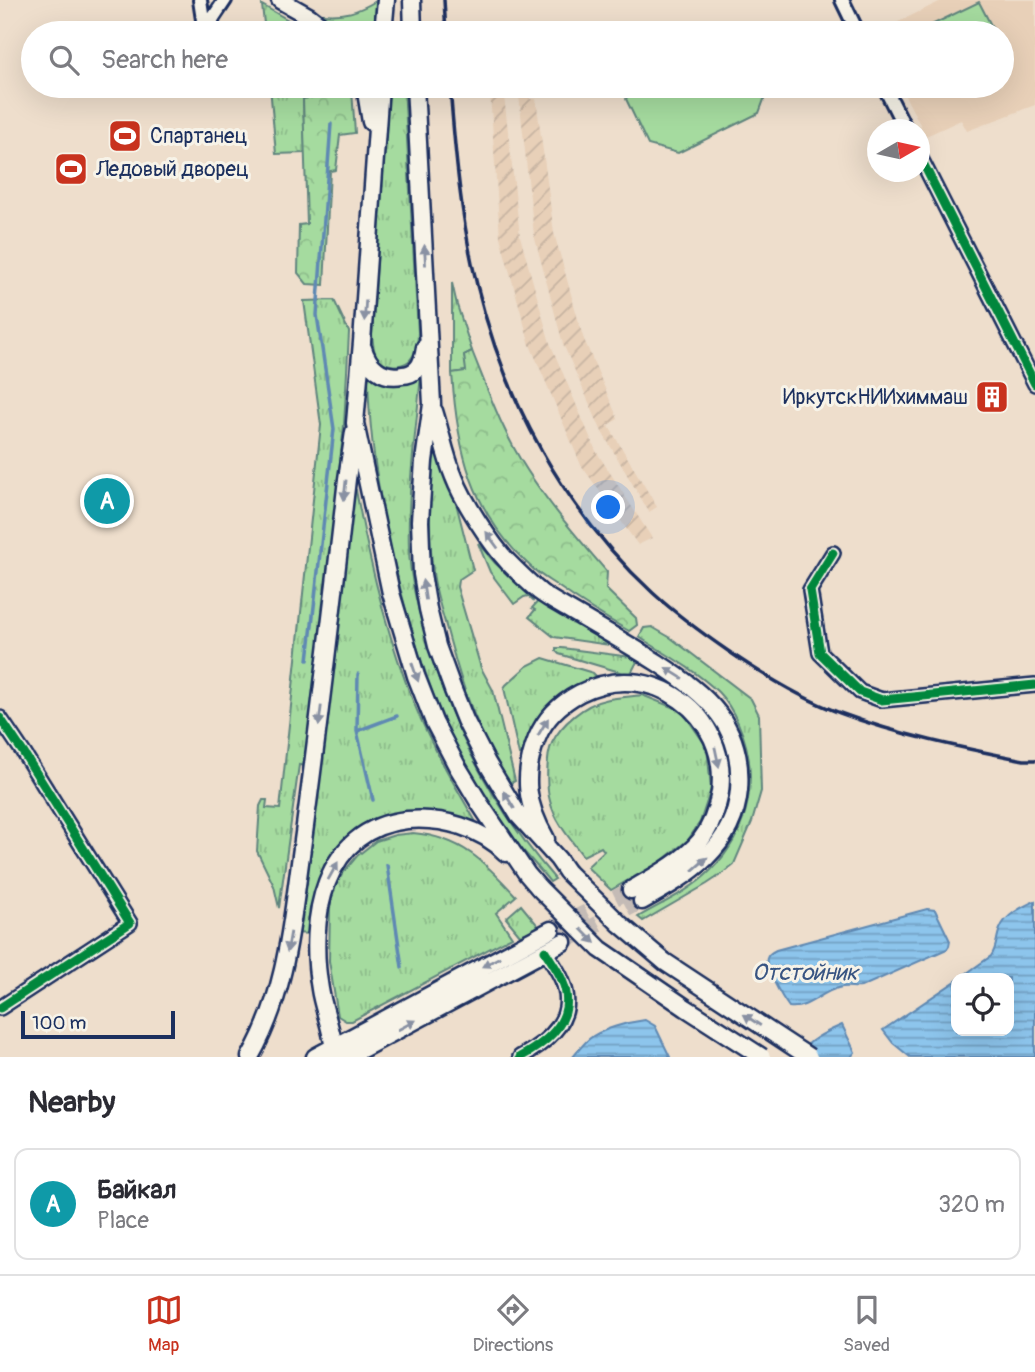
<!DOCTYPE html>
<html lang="en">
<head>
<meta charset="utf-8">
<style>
  :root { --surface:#fff; --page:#f2f2f3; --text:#2b2b33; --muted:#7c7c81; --line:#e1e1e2; --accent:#c8321e }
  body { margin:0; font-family:Pangolin,sans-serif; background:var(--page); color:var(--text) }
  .controls { position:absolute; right:21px; bottom:21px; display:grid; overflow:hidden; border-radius:14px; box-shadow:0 7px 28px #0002 }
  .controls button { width:63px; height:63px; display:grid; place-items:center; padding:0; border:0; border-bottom:2px solid var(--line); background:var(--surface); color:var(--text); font:35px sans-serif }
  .compass { position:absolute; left:867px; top:119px; width:63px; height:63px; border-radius:50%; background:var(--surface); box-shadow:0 7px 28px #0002; rotate:81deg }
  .scale { position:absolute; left:21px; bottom:18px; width:154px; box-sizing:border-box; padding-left:7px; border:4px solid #1b2f5e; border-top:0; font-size:19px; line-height:24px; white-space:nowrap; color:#1b2f5e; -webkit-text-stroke:5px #f7f3e8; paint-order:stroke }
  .you { position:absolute; left:609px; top:508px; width:24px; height:24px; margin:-18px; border:5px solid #fff; border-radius:50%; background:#1a73e8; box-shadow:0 0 0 10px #1a73e833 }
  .badge { display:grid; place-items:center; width:46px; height:46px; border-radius:50%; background:var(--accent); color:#fff; font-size:23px; font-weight:700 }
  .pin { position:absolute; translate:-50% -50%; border:4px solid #fff; box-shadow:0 2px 7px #0006 }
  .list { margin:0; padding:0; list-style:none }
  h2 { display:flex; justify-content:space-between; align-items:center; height:91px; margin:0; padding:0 28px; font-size:30px }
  h2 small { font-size:23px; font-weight:400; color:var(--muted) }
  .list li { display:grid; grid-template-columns:46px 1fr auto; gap:21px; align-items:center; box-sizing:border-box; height:112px; margin:0 14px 14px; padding:0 14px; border:2px solid var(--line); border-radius:14px }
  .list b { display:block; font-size:26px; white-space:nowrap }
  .list p { margin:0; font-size:23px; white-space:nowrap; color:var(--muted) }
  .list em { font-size:23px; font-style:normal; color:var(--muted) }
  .icon { flex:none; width:38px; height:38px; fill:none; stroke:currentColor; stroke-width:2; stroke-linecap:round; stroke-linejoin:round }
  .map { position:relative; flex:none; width:1035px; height:1057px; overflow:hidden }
  .search { position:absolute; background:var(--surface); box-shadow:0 7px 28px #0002; left:21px; right:21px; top:21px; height:77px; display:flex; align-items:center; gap:18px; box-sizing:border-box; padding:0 24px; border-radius:38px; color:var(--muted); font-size:26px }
  .sheet { height:217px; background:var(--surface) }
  nav { display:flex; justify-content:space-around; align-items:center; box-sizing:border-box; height:98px; border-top:2px solid var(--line); background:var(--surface); font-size:19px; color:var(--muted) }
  nav a { display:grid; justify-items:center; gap:4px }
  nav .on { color:var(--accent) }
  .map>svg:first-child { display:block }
</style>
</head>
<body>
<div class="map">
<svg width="1035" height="1057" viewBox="0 0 1035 1057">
  <defs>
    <pattern id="industrial-furrows" width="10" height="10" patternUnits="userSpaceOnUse" patternTransform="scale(1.75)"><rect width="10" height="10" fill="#e8d0b8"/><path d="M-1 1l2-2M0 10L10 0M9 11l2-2" fill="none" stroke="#c6b3a1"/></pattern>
    <pattern id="grass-tufts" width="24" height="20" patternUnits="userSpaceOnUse" patternTransform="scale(1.75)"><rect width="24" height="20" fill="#a5db9f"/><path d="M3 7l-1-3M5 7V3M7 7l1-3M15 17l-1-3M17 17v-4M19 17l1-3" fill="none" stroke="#8dbc8b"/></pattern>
    <pattern id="forest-crowns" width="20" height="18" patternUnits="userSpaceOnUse" patternTransform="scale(1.75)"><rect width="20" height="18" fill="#a5db9f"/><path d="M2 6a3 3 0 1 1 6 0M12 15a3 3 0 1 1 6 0" fill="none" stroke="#8dbc8b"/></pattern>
    <pattern id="water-rules" width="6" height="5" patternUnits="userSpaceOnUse" patternTransform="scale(1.75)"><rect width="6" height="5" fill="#8dc5ec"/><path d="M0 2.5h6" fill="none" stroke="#72a0c2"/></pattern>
  </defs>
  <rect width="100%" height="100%" fill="#eedecc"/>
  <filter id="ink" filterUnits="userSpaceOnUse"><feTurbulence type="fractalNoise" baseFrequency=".0143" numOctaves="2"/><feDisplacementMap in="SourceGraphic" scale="14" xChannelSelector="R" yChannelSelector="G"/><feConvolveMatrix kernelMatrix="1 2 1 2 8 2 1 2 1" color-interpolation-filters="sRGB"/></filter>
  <g filter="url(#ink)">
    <path fill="#e8d0b8" d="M 943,0 L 1035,0 L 1035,105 L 967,131 L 961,120 L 926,136 L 900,86 L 1002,86 L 1002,33 L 876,33 Z"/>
    <path fill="url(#industrial-furrows)" d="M 492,86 L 507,86 L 504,96 L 520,236 L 550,343 L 596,451 L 652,538 L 638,545 L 581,465 L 530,345 L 500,237 L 490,93 Z
      M 518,86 L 530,86 L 530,99 L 536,99 L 554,233 L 583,337 L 618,419 L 608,425 L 657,507 L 649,512 L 602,432 L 563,344 L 534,235 Z"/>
    <path fill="url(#grass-tufts)" stroke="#60857e" stroke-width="2" d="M 376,1 L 374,33 L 344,33 L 322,14 C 345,16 357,12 376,1 Z
      M 262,5 L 311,33 L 265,33 Z
      M 270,86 L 350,86 L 352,90 L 303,99 L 305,153 L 276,154 Z
      M 389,86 L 404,86 L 418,332 C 418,349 413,369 391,365 C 386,364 380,361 377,357 C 373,351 373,342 372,335 Z
      M 452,283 L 457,305 L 472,351 L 464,355 L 467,371 L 452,373 Z
      M 334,300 L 349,332 L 347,372 L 344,425 L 327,588 L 306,766 L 299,765 L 279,908 L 274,886 L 257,851 L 260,806 L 263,800 L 267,800 L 266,808 L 280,809 L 321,425 L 304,301 Z
      M 368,374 C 381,389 407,389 421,374 C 416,432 407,491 409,549 C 410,579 418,608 426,638 C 451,729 493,807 555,879 L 550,882 C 538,867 524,852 512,837 C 490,807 470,774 454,741 C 433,700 419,655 406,610 C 385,533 369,454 368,374 Z
      M 435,452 L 440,454 L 456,503 L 473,570 L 458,580 L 457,587 L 481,668 L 493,690 L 515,781 L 511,783 C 504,776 499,765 494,756 C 471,715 459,675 447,630 C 442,611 435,592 433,572 C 428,532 430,493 433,454 Z
      M 352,488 L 356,490 C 369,560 387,636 413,701 C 431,746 456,787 480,829 L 447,819 L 357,835 L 310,934 L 296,933 Z
      M 478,543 L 495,563 L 534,598 L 533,601 L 528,596 L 524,597 L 514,604 L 490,572 Z
      M 540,599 L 610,641 L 609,645 L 554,637 L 529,617 L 535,610 L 532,608 Z
      M 652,627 L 671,638 L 751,699 L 759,715 L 761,791 L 752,822 L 734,864 L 722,874 L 707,884 L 643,921 L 638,917 C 662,903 690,891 710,871 C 750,832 761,774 738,723 C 733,712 727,701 718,692 C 695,670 666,654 639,637 L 644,628 Z
      M 556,648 L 562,648 L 639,658 L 630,675 L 559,654 L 556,651 Z
      M 543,658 L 593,673 L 596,676 L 595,678 C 566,690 547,701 533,731 C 529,739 527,749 521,755 L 519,755 L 504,688 L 506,685 L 527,666 Z
      M 642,695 L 682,711 L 707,747 L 711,789 L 700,822 L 688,840 L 660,862 L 611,890 L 587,867 L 604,851 L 601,847 L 583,856 C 571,840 555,822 550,801 C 546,787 546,756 552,743 C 561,724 585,704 605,700 C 617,697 630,697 642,695 Z
      M 413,833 C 461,837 485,862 516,896 L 496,913 L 512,937 L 352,1021 L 346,1021 L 338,1016 L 329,961 L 330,908 L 333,890 L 343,873 L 357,856 L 376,841 L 395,835 Z
      M 521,905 L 540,928 L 520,935 L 506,918 Z"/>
    <path fill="url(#forest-crowns)" stroke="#60857e" stroke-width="2" d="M 352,90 L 355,133 L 340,135 L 336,170 L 330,171 L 324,285 L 307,284 L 298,273 L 299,225 L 307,224 L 303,99 Z
      M 472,351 C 488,391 503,433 527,470 C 550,506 579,539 607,572 L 606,589 L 636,618 L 637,625 L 629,631 C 604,617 580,602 556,585 C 547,579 538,574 530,566 C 471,512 457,450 452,373 L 466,371 L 464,355 Z"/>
    <path fill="#a5db9f" stroke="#60857e" stroke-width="2" d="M 979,2 L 995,33 L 915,33 Z
      M 632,86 L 769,86 L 759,113 L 678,153 L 648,145 L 626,99 Z"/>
    <path fill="url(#water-rules)" stroke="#5f89b3" stroke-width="2" d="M 1035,901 L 1035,1057 L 910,1057 L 893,1043 L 883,1030 L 956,981 L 956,1031 L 1009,1031 L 1009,978 L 960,978 L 991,956 C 997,948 996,938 1000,929 C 1005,915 1022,907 1035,901 Z
      M 927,909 L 935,910 L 937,914 L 950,941 L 949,946 L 947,949 L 861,987 C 853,988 846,985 838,988 C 821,992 807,1010 789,1007 C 783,999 764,967 767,958 C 768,954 772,952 776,950 Z
      M 645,1020 L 655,1026 L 670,1057 L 573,1057 C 578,1051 583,1044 589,1039 C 601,1029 629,1022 645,1020 Z
      M 842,1025 L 855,1052 L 851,1057 L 797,1057 C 806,1041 826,1032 842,1025 Z"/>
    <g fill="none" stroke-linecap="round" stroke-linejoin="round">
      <path stroke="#5f89b3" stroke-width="3.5" d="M 308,660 L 334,429 L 317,315 L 331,124
        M 358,674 L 357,731 L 373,800
        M 357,731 L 397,716
        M 387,865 L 402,967"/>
      <path stroke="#c4bbb6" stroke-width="16" stroke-dasharray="16 8" stroke-linecap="butt" d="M 551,930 L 631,890
        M 563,942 L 642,901"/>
      <defs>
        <path id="minor" d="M 200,0 L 205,33
          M 842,0 L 858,33
          M 209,33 L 213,18 L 225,0
          M 884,86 L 906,130
          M 920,157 L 1035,384
          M 833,553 L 810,590 L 820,653 L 860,692 L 882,700 L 1035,685
          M 0,718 L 23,752 L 130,923 L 0,1008
          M 520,1057 C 550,1041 578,1017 562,980 C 558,970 551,961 545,951"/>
        <path id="major" d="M 280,0 L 310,17 L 331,33
          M 412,0 L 413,33
          M 383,33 L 386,0
          M 365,86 L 371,122
          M 380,86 L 362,342 L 355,423 L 391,593 L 416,676 L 434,722 L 457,766 L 480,804 L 527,874 L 539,888
          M 415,86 L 432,404 L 424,461 L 420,521 L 422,574 L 428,609 L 437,646 L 453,690 L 465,720 L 487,763 L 519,816 L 558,859 L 567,872
          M 363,348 C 368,366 382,379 402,375 C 407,375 413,373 417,369 C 423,363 424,355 425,347
          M 434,411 C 441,433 445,456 454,477 C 463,501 491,544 508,562 C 518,572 529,583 540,592 C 549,599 561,605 571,611 C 600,628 630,645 658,663 C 707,695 744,725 739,790 C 734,848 689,875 642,901
          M 546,839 C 526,804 522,776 537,738 C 545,718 561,703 580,693 C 651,657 730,714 720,792 C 717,810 711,827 700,841 C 682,862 655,876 631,890
          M 250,1057 C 287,993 292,919 302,848 C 319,725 333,602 347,479 L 354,432
          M 315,1057 L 551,930
          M 334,1057 C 335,1036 323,1010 320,989 C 308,920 322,829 407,820 C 443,817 481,828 506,853
          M 347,1057 L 563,942"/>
      </defs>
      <use href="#minor" stroke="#1b2f5e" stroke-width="18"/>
      <use href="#major" stroke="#1b2f5e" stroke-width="21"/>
      <use href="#minor" stroke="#f7f3e8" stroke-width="12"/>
      <use href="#major" stroke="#f7f3e8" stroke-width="16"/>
      <path stroke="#1b2f5e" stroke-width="3.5" d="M 444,0 L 446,33
        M 450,86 C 455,153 461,220 477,285 C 505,401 565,512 653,593 C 677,615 702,633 728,651 C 763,675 800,698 840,713 C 899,735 961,748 1024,760 L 1035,760"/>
      <defs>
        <path id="major-bridge" d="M 567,872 L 620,924 L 665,962 L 809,1057
          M 539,888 L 600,949 L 686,1008 L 762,1057"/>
      </defs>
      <use href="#major-bridge" stroke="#1b2f5e" stroke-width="21" stroke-linecap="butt"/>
      <use href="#major-bridge" stroke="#f7f3e8" stroke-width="16"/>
      <defs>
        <path id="cycleway" d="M 920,157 L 1035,384
          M 833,553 L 810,590 L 820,653 L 860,692 L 882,700 L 1035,685
          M 0,718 L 23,752 L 130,923 L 0,1008
          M 520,1057 C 550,1041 578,1017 562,980 C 558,970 551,961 545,951"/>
      </defs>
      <use href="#cycleway" stroke="#f7f3e8" stroke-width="13"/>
      <use href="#cycleway" stroke="#00873e" stroke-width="9"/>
    </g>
    <defs><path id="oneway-solid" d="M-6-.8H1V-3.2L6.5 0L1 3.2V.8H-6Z" transform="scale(1.75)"/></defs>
    <g fill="#8991a3">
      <use href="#oneway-solid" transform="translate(425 255) rotate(-93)"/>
      <use href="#oneway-solid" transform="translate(365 311) rotate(94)"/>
      <use href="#oneway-solid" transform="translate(345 490) rotate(96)"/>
      <use href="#oneway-solid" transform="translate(492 540) rotate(-126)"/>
      <use href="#oneway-solid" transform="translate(424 590) rotate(-99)"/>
      <use href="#oneway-solid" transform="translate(415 672) rotate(71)"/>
      <use href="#oneway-solid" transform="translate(674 673) rotate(-148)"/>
      <use href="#oneway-solid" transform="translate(320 716) rotate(97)"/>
      <use href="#oneway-solid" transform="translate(543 727) rotate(-59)"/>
      <use href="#oneway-solid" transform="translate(717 757) rotate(78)"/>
      <use href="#oneway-solid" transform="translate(509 800) rotate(-122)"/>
      <use href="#oneway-solid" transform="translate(700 864) rotate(-41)"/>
      <use href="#oneway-solid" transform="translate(333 871) rotate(-61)"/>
      <use href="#oneway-solid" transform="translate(588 936) rotate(45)"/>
      <use href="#oneway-solid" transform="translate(289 942) rotate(100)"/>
      <use href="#oneway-solid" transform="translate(491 962) rotate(152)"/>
      <use href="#oneway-solid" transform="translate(752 1020) rotate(-147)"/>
      <use href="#oneway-solid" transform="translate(407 1025) rotate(-28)"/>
    </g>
  </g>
  <defs>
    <symbol id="stadium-square" viewBox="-11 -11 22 22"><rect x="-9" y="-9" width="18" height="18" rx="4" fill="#c8321e" stroke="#f7f3e8"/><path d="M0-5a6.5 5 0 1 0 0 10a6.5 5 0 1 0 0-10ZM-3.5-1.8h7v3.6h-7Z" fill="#fff"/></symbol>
    <symbol id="building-square" viewBox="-11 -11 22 22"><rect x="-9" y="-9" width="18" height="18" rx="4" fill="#c8321e" stroke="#f7f3e8"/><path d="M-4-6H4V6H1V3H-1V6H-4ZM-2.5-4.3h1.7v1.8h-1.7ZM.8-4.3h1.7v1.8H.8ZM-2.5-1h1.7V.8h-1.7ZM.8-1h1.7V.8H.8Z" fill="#fff"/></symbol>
  </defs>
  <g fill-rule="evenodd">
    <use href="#stadium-square" x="106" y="117" width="38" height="38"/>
    <use href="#stadium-square" x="52" y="150" width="38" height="38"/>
    <use href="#building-square" x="973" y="378" width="38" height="38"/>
  </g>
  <g text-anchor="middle" stroke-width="6" stroke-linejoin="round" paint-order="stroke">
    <g font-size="21" fill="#1b2f5e" stroke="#f7f3e8" text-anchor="start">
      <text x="150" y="143">Спартанец</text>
      <text x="96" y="176">Ледовый дворец</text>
      <text x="968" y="404" text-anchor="end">ИркутскНИИхиммаш</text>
    </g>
    <g font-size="23" font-style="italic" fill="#385482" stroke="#f7f3e8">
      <text x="805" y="980">Отстойник</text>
    </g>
  </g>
</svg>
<div class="controls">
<button><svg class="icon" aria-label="locate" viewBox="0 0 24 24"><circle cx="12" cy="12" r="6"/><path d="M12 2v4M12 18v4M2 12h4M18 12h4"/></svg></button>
</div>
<svg class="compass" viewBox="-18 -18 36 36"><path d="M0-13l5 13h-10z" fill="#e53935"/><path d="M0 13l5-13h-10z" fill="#7c7c81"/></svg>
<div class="scale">100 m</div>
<div class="you"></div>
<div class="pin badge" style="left:107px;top:501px;background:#0f9aa8">A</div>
<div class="search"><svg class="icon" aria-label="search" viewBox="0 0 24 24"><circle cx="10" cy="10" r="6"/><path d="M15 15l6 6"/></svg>Search here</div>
</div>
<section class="sheet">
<h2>Nearby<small></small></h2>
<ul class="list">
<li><span class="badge" style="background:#0f9aa8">A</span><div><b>Байкал</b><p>Place</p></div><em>320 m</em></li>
</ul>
</section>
<nav>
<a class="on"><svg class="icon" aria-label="map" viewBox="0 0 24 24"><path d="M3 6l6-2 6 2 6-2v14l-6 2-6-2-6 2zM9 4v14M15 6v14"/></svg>Map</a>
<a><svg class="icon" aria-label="directions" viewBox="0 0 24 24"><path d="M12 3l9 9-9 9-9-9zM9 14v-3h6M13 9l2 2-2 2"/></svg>Directions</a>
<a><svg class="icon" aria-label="saved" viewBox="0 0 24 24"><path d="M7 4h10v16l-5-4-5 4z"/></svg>Saved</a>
</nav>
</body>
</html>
